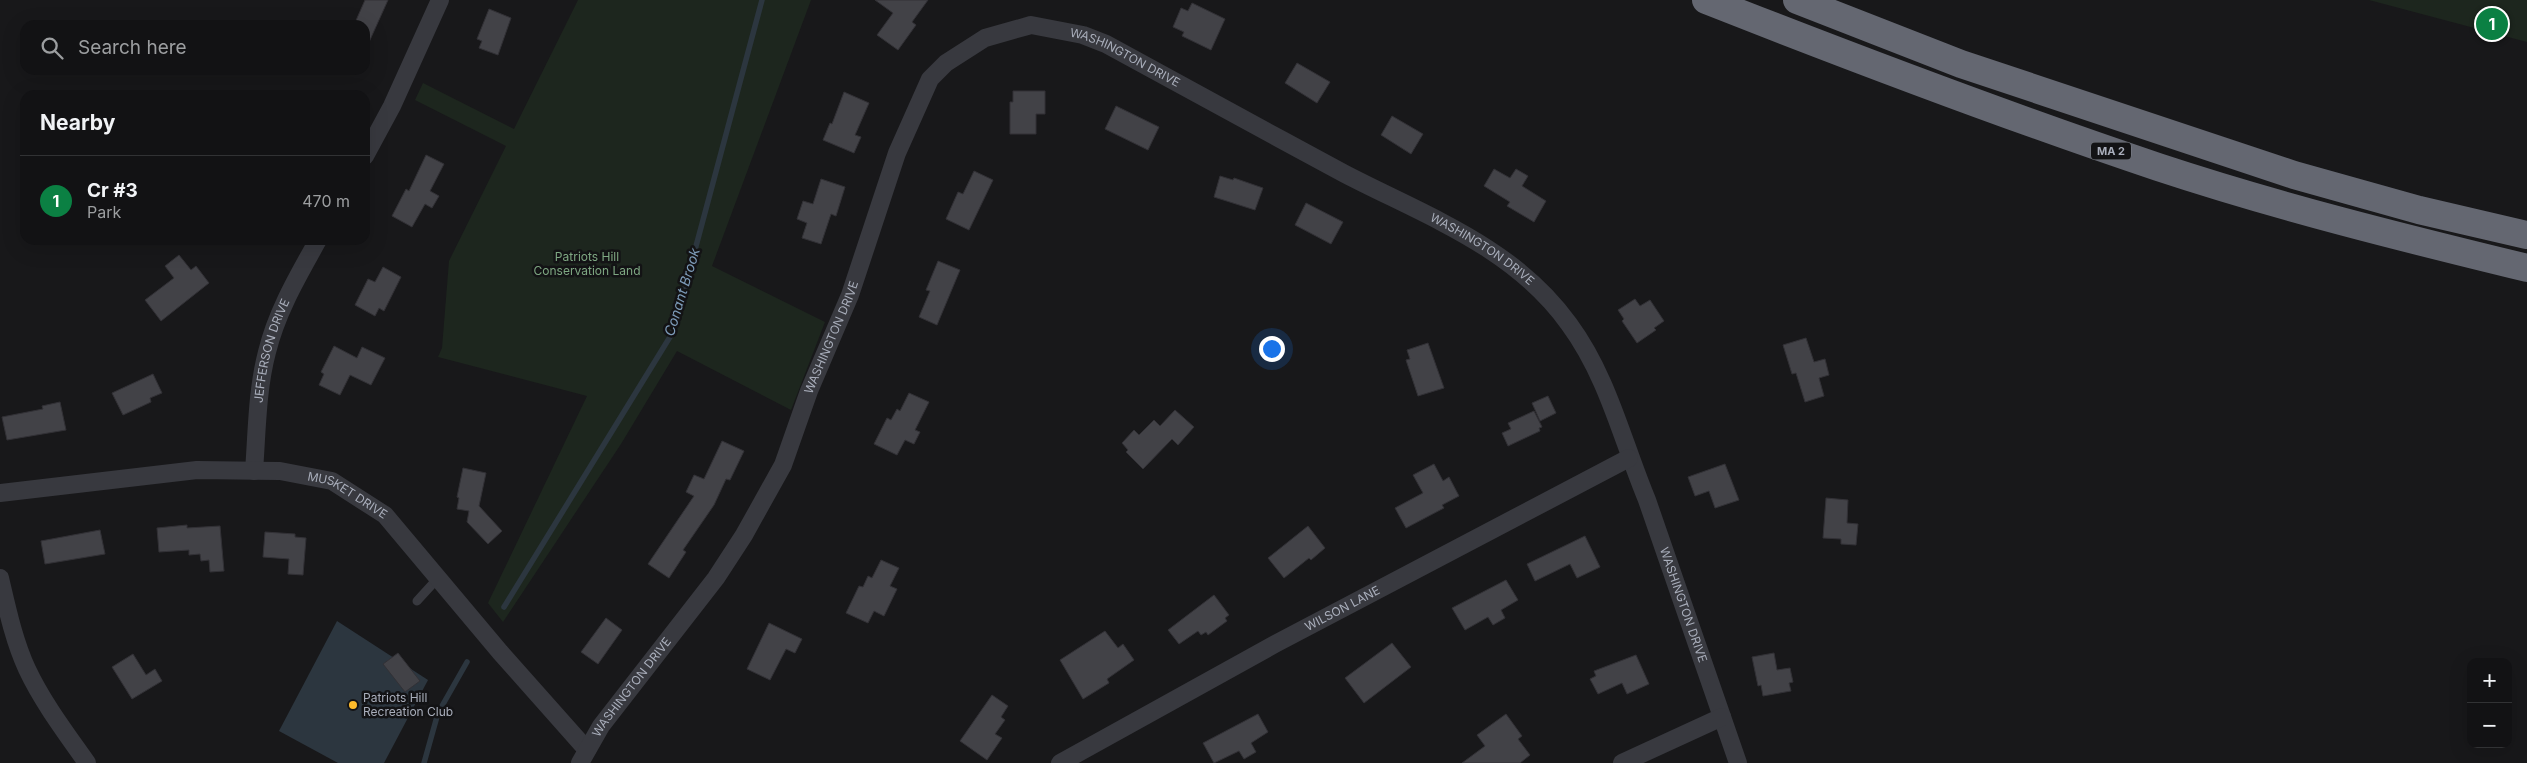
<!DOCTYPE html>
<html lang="en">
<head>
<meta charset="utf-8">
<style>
  :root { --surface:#121214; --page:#1b1b1d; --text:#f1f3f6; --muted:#9c9ea0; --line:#313234; --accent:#0b8043 }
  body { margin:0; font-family:Inter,sans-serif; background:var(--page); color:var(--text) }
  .controls { position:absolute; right:15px; bottom:15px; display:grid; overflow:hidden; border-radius:10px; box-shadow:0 5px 20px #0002 }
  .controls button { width:45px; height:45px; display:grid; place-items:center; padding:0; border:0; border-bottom:1px solid var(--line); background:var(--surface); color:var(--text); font:25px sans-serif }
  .you { position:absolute; left:1271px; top:348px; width:18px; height:18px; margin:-12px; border:4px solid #fff; border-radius:50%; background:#1a73e8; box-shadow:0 0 0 8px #1a73e833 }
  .badge { display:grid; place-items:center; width:32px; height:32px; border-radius:50%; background:var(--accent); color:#fff; font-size:16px; font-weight:700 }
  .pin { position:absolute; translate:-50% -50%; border:2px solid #fff; box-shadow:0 1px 5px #0006 }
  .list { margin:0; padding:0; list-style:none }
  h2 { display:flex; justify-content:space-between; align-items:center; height:65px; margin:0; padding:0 20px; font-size:21px }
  h2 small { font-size:16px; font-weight:400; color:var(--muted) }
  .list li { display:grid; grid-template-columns:32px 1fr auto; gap:15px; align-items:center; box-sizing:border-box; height:90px; padding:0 20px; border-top:1px solid var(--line) }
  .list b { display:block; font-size:19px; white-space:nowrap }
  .list p { margin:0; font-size:16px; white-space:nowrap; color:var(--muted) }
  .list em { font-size:16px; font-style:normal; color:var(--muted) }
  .icon { flex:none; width:28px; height:28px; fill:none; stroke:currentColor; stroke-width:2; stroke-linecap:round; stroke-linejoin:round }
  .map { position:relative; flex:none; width:2527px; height:763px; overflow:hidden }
  .search { position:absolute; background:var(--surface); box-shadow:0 5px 20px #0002; left:20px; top:20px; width:350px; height:55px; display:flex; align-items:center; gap:12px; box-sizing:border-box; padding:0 18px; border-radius:15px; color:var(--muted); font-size:19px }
  .panel { position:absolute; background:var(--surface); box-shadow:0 5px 20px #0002; left:20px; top:90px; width:350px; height:155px; border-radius:15px }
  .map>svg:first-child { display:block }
</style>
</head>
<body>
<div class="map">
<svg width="2527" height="763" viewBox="0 0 2527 763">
  <rect width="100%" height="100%" fill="#18181a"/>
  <path fill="#1d261e" d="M 578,0 L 811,0 L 712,266 L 825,322 L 791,410 L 677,351 L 621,444 L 503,622 L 488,603 L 587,396 L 438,357 L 442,348 L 449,261 L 506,146 L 415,100 L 423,83 L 514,129 Z
    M 2369,0 L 2527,0 L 2527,42 Z"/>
  <path fill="#2c363f" d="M 337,621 L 428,680 L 384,763 L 338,763 L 279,731 Z"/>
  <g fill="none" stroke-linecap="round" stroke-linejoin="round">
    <path stroke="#2c363f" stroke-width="5.5" d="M 504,607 L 673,332 L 762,0
      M 424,763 L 438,713 L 467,662"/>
  </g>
  <path fill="#424247" stroke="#323136" d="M 365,0 L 388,0 L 365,51 L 365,25 L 354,25 Z
    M 875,0 L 928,0 L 912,22 L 916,25 L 898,50 L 877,35 L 893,13 Z
    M 1192,3 L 1225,19 L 1211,50 L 1182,36 L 1184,32 L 1173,27 L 1181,8 L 1188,11 Z
    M 489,9 L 511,18 L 498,55 L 479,48 L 482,41 L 477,39 Z
    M 1297,63 L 1330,82 L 1317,103 L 1285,83 Z
    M 1013,91 L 1045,91 L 1045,114 L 1036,114 L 1036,134 L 1010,134 L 1010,102 L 1013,102 Z
    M 844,92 L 869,103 L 855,135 L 861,137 L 854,153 L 823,140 L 830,123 L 832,124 Z
    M 1116,106 L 1159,127 L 1148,150 L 1105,129 Z
    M 1392,116 L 1423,134 L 1411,154 L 1381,135 Z
    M 426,155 L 444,164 L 430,191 L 439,196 L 432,208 L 425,204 L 412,227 L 392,216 L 406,189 L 409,191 Z
    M 1494,169 L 1510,178 L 1516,169 L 1528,176 L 1522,186 L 1546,201 L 1534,222 L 1507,206 L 1510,202 L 1484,186 Z
    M 974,171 L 993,180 L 969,230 L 946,219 L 958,192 L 963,194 Z
    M 1220,176 L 1233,180 L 1234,178 L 1263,188 L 1255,210 L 1214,197 Z
    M 821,179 L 845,187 L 836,216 L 831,214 L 821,244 L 802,238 L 807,223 L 797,219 L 803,201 L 813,204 Z
    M 1306,203 L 1343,222 L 1331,244 L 1295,225 Z
    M 179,255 L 191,270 L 196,266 L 209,283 L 161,321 L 145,300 L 174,278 L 165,266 Z
    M 938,261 L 960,270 L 937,325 L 919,317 L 930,291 L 926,290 Z
    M 383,267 L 401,277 L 384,311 L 379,308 L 375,316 L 355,305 L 368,279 L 375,282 Z
    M 1635,299 L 1640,306 L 1650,300 L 1664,321 L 1654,328 L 1656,330 L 1637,343 L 1622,321 L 1624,319 L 1618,310 Z
    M 1806,338 L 1814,362 L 1825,359 L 1829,375 L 1819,378 L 1824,396 L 1805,402 L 1796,373 L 1792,374 L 1783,345 Z
    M 1428,343 L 1444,388 L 1418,396 L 1406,360 L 1410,359 L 1407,350 Z
    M 334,346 L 357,358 L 362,347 L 385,358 L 371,385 L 350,375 L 340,395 L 319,385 L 324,374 L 321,372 Z
    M 153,374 L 162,393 L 150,398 L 151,402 L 123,415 L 112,393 Z
    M 909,393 L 929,402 L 915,430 L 920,432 L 914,444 L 905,440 L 897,455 L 874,444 L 887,418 L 891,420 L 897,409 L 900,411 Z
    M 1548,396 L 1556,413 L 1540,421 L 1532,403 Z
    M 60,402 L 66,430 L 7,440 L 2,417 L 43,409 L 42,406 Z
    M 1175,410 L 1194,427 L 1178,445 L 1172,439 L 1143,469 L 1126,452 L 1128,450 L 1122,443 L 1134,430 L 1139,435 L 1154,420 L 1160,426 Z
    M 1534,411 L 1542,427 L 1539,428 L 1540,431 L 1508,446 L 1502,433 L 1511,429 L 1508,423 Z
    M 722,441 L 744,451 L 730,480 L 726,479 L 714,505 L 683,550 L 686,552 L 669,578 L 648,564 L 694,496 L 686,492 L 694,475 L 704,479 Z
    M 1434,464 L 1443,481 L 1449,477 L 1459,496 L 1442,505 L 1444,508 L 1406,528 L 1395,508 L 1423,493 L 1413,475 Z
    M 1725,464 L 1739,500 L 1715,508 L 1709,491 L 1695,496 L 1688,477 Z
    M 463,468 L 486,473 L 479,506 L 502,531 L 488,544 L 467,522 L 469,511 L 457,509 L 459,498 L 457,497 Z
    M 1826,498 L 1848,500 L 1847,523 L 1858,524 L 1856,545 L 1841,544 L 1841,539 L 1823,538 Z
    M 187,525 L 187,528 L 220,526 L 224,571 L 210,572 L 209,560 L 201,561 L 200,554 L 189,555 L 189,550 L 159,552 L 157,528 Z
    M 1308,526 L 1325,548 L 1311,560 L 1309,558 L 1284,578 L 1268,558 Z
    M 100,530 L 105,554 L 45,564 L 41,541 Z
    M 265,532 L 295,534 L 295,537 L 306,538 L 303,575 L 288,574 L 289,559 L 263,557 Z
    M 1585,536 L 1600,567 L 1577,578 L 1570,564 L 1535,581 L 1527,564 Z
    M 881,560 L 899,568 L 890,586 L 897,589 L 884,616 L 874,611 L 868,623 L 846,613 L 859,586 L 863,587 L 868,576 L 872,578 Z
    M 1506,580 L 1518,600 L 1501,610 L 1505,618 L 1493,625 L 1488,617 L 1465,630 L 1452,608 Z
    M 1214,595 L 1229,615 L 1225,618 L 1227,621 L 1208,635 L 1206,632 L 1201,635 L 1198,631 L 1179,644 L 1168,630 Z
    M 606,618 L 622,630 L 598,664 L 581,652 Z
    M 769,623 L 802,639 L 795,653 L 786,649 L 770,680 L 747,669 Z
    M 1105,631 L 1118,648 L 1123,644 L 1134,660 L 1107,679 L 1109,683 L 1083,699 L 1060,660 Z
    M 1392,643 L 1411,667 L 1364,703 L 1345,678 Z
    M 398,653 L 420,681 L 405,692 L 383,664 Z
    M 1774,653 L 1777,670 L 1790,668 L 1793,682 L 1789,683 L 1791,691 L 1763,696 L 1761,685 L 1758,686 L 1752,657 Z
    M 133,654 L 146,675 L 155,669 L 162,681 L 132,699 L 112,667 Z
    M 1636,655 L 1649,684 L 1627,694 L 1622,683 L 1598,694 L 1590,679 L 1596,676 L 1594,671 Z
    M 992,695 L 1008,706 L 1001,717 L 1005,720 L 995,734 L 1002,738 L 987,760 L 960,741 Z
    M 1258,714 L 1268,732 L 1251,743 L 1256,752 L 1244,759 L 1239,751 L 1214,763 L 1203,743 Z
    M 1506,714 L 1522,736 L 1518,739 L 1530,755 L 1520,763 L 1462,763 L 1485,746 L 1477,735 Z"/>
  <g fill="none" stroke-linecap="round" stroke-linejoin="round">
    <path stroke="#38393f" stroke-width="9" d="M 417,601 L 438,578"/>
    <g stroke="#38393f" stroke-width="18">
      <path d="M 365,156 L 392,106 L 440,0"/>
      <path id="s1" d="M 254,471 C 257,431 257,390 267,352 C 277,311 298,276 318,240"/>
      <path id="s2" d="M 0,493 L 197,470 L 280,471 L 332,481 L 385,515 L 500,652 L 587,750"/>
      <path d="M 0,578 C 7,608 14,641 27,669 C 43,703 66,733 87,763"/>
      <path id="s3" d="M 580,763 L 601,726 L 716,578 L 744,535 L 783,465 L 809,391 L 850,295 L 897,153 L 930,79 L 946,63 L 985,38 L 1031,25 L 1083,35 L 1106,44 C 1185,87 1265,131 1345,174 C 1426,216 1514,247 1569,324 C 1608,377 1622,440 1647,500 L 1738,763"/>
      <path id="s4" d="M 1060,763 L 1275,644 L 1629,458"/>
      <path d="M 1622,763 L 1722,717"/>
    </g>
    <path stroke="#646771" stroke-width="28" d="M 1706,0 C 1856,59 2006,116 2158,167 C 2279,207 2404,238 2527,268
      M 1797,0 L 1961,64 L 2294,175 L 2419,210 L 2527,235"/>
  </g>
  <circle fill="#ffbc2b" stroke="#131315" stroke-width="2" cx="353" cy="705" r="5"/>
  <g text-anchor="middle" stroke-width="5" stroke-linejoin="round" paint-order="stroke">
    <rect fill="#131315" stroke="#7c8089" stroke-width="1" x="2091" y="142.5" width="40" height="17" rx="4"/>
    <g font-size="11" font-weight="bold" fill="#a9aebb">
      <text x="2111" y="155">MA 2</text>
    </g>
    <g font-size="12" fill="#a9aebb" stroke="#131315">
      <text dy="4" stroke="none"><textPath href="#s3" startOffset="992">WASHINGTON DRIVE</textPath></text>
      <text dy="4" stroke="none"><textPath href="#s3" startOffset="1398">WASHINGTON DRIVE</textPath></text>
      <text dy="4" stroke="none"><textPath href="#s3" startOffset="498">WASHINGTON DRIVE</textPath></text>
      <text dy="4" stroke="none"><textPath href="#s1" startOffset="122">JEFFERSON DRIVE</textPath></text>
      <text dy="4" stroke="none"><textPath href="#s2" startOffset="354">MUSKET DRIVE</textPath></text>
      <text dy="4" stroke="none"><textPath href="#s3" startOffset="1818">WASHINGTON DRIVE</textPath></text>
      <text dy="4" stroke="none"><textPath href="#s4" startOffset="322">WILSON LANE</textPath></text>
      <text dy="4" stroke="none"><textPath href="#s3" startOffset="92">WASHINGTON DRIVE</textPath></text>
    </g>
    <g font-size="12" fill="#7ea782" stroke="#131315">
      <text x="587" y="261">Patriots Hill<tspan x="587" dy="14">Conservation Land</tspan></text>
    </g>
    <g font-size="12" fill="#a9aebb" stroke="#131315" text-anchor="start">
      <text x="363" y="702">Patriots Hill<tspan x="363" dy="14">Recreation Club</tspan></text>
    </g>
    <g font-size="14" font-style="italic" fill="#7d9bb8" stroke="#131315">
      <text transform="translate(682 292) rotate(-73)" y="5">Conant Brook</text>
    </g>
  </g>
</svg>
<div class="controls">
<button>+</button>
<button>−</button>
</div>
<div class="you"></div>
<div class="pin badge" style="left:2492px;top:24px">1</div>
<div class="search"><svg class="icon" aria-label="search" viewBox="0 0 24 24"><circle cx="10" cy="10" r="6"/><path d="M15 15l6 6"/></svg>Search here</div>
<section class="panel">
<h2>Nearby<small></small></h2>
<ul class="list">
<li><span class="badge">1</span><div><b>Cr #3</b><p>Park</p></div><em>470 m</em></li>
</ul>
</section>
</div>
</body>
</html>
